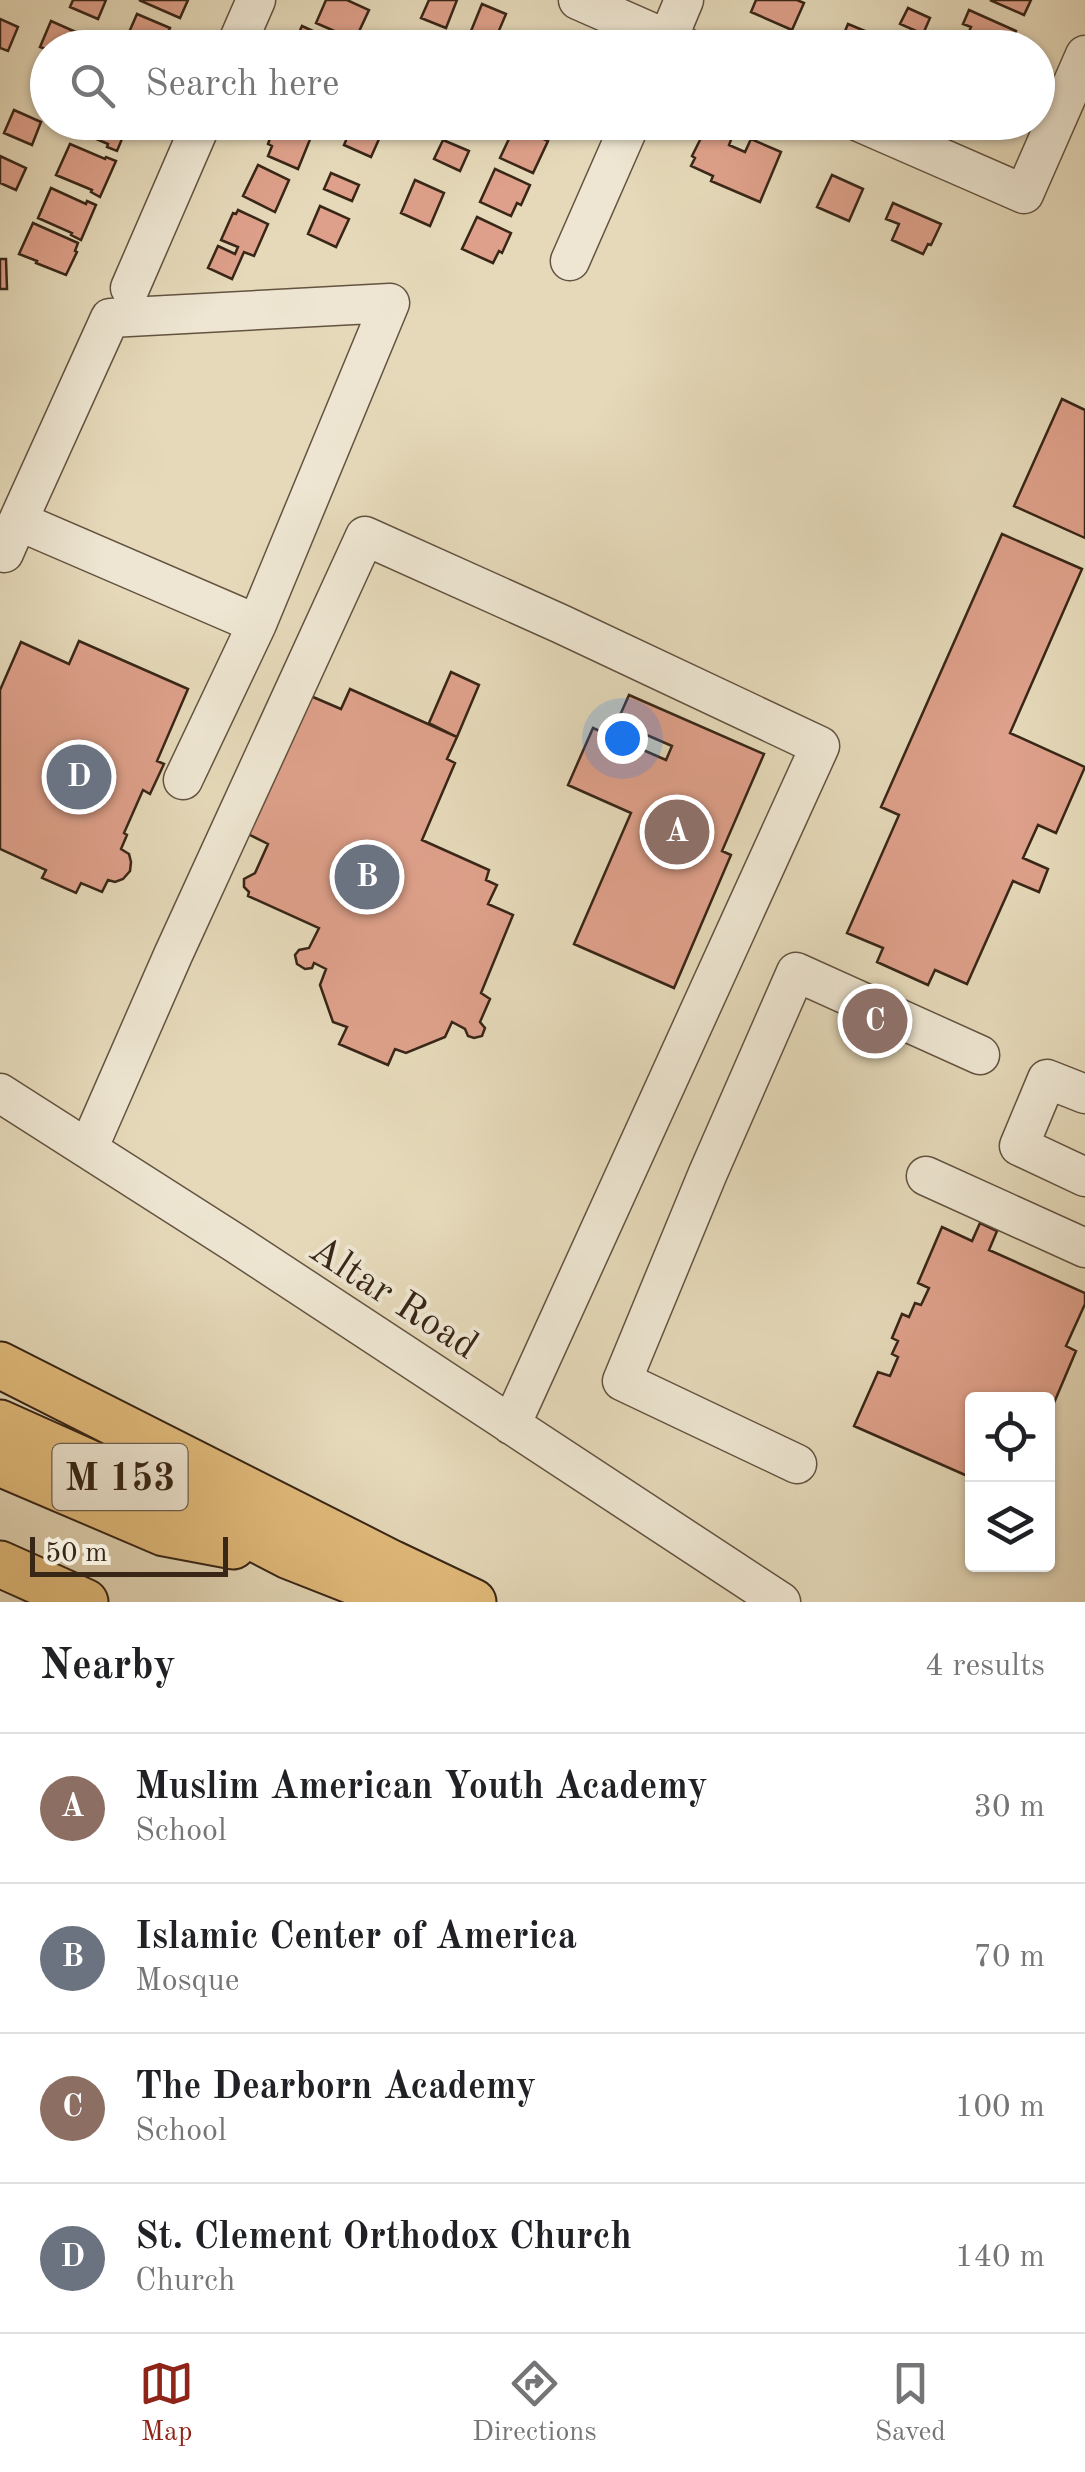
<!DOCTYPE html>
<html lang="en">
<head>
<meta charset="utf-8">
<style>
  :root { --surface:#fff; --page:#f2f2f2; --text:#202124; --muted:#757577; --line:#e0e0e0; --accent:#8f2418 }
  body { margin:0; font-family:"Old Standard TT",serif; background:var(--page); color:var(--text) }
  .controls { position:absolute; right:30px; bottom:30px; display:grid; overflow:hidden; border-radius:10px; box-shadow:0 2px 8px #0004 }
  .controls button { width:90px; height:90px; display:grid; place-items:center; padding:0; border:0; border-bottom:2px solid var(--line); background:var(--surface); color:var(--text); font:50px sans-serif }
  .scale { position:absolute; left:30px; bottom:25px; width:198px; box-sizing:border-box; padding-left:10px; border:5px solid #382617; border-top:0; font-size:28px; line-height:35px; white-space:nowrap; color:#382617; -webkit-text-stroke:8px #eee6d2; paint-order:stroke }
  .you { position:absolute; left:622px; top:738px; width:35px; height:35px; margin:-25px; border:8px solid #fff; border-radius:50%; background:#1a73e8; box-shadow:0 0 0 15px #1a73e833 }
  .badge { display:grid; place-items:center; width:65px; height:65px; border-radius:50%; background:var(--accent); color:#fff; font-size:32px; font-weight:700 }
  .pin { position:absolute; translate:-50% -50%; border:5px solid #fff; box-shadow:0 2px 10px #0006 }
  .list { margin:0; padding:0; list-style:none }
  h2 { display:flex; justify-content:space-between; align-items:center; height:130px; margin:0; padding:0 40px; font-size:42px }
  h2 small { font-size:32px; font-weight:400; color:var(--muted) }
  .list li { display:grid; grid-template-columns:65px 1fr auto; gap:30px; align-items:center; box-sizing:border-box; height:150px; padding:0 40px; border-top:2px solid var(--line) }
  .list b { display:block; font-size:38px; white-space:nowrap }
  .list p { margin:0; font-size:32px; white-space:nowrap; color:var(--muted) }
  .list em { font-size:32px; font-style:normal; color:var(--muted) }
  .icon { flex:none; width:55px; height:55px; fill:none; stroke:currentColor; stroke-width:2; stroke-linecap:round; stroke-linejoin:round }
  .map { position:relative; flex:none; width:1085px; height:1602px; overflow:hidden }
  .search { position:absolute; background:var(--surface); box-shadow:0 2px 8px #0004; left:30px; right:30px; top:30px; height:110px; display:flex; align-items:center; gap:25px; box-sizing:border-box; padding:0 35px; border-radius:55px; color:var(--muted); font-size:38px }
  .sheet { height:730px; background:var(--surface) }
  nav { display:flex; justify-content:space-around; align-items:center; box-sizing:border-box; height:140px; border-top:2px solid var(--line); background:var(--surface); font-size:28px; color:var(--muted) }
  nav a { display:grid; justify-items:center; gap:5px }
  nav .on { color:var(--accent) }
  .map>svg:first-child { display:block }
</style>
</head>
<body>
<div class="map">
<svg width="1085" height="1602" viewBox="0 0 1085 1602">
  <rect width="100%" height="100%" fill="#e5d9b9"/>
  <filter id="stains"><feTurbulence type="fractalNoise" baseFrequency=".002" numOctaves="4"/><feColorMatrix values="0 0 0 0 .2 0 0 0 0 .09 0 0 0 0 .02 0 0 0 .5 -.17"/></filter>
  <radialGradient id="worn" r=".72"><stop offset=".6" stop-color="#630" stop-opacity="0"/><stop offset="1" stop-color="#630" stop-opacity=".3"/></radialGradient>
  <path fill="#dea08a" stroke="#382617" stroke-width="2.5" d="M 73,0 L 106,0 L 98,19 L 70,7 Z
    M 139,0 L 188,0 L 180,18 Z
    M 326,0 L 347,0 L 369,10 L 355,40 L 316,23 Z
    M 429,0 L 457,0 L 446,28 L 421,18 Z
    M 756,0 L 797,0 L 804,3 L 792,30 L 751,12 Z
    M 990,0 L 1031,0 L 1024,15 Z
    M 482,4 L 506,14 L 495,40 L 471,31 Z
    M 908,8 L 930,18 L 923,34 L 900,24 Z
    M 969,10 L 1016,31 L 1011,42 L 1016,44 L 1015,48 L 978,48 L 965,41 L 971,27 L 963,24 Z
    M 137,14 L 170,28 L 161,48 L 123,46 Z
    M 0,19 L 18,27 L 8,51 L 0,48 Z
    M 51,21 L 78,33 L 72,48 L 48,48 L 48,50 L 40,47 Z
    M 848,24 L 865,31 L 857,48 L 838,48 Z
    M 302,26 L 346,46 L 345,48 L 292,48 Z
    M 40,69 L 48,72 L 48,94 L 32,87 Z
    M 14,110 L 41,122 L 32,145 L 4,133 Z
    M 75,122 L 129,122 L 117,151 L 107,147 L 108,144 L 73,129 Z
    M 356,122 L 366,122 L 383,130 L 371,157 L 344,145 L 352,126 L 354,127 Z
    M 709,122 L 734,132 L 729,145 L 745,152 L 751,139 L 781,152 L 760,202 L 711,181 L 713,176 L 691,166 L 695,158 L 692,156 Z
    M 282,124 L 311,137 L 298,169 L 268,156 L 272,146 L 268,144 L 272,133 L 277,135 Z
    M 515,126 L 548,141 L 533,173 L 500,158 Z
    M 443,140 L 469,151 L 460,171 L 434,159 Z
    M 70,144 L 105,159 L 106,157 L 116,161 L 100,197 L 91,192 L 92,190 L 56,175 Z
    M 0,156 L 26,168 L 16,190 L 0,183 Z
    M 258,165 L 289,180 L 275,212 L 243,196 Z
    M 495,169 L 530,185 L 521,205 L 517,203 L 511,216 L 480,202 Z
    M 331,173 L 359,185 L 352,201 L 324,189 Z
    M 832,175 L 863,189 L 849,221 L 817,207 Z
    M 415,180 L 444,193 L 430,226 L 401,213 Z
    M 51,188 L 86,204 L 87,201 L 96,205 L 81,240 L 71,235 L 72,233 L 38,218 Z
    M 893,203 L 941,224 L 931,245 L 928,244 L 923,254 L 892,240 L 899,224 L 886,219 Z
    M 320,206 L 349,219 L 336,247 L 308,234 Z
    M 238,210 L 268,224 L 254,256 L 244,252 L 232,279 L 208,268 L 218,246 L 235,254 L 238,247 L 221,240 L 233,213 L 236,214 Z
    M 477,217 L 511,233 L 502,253 L 499,251 L 493,263 L 462,249 Z
    M 33,223 L 78,243 L 75,251 L 77,252 L 66,275 L 36,263 L 37,261 L 19,254 Z
    M 0,259 L 6,259 L 7,289 L 0,289 Z
    M 1062,399 L 1085,410 L 1085,538 L 1014,506 Z
    M 1002,534 L 1082,569 L 1010,733 L 1085,767 L 1056,833 L 1038,825 L 1023,858 L 1048,869 L 1039,892 L 1013,881 L 967,984 L 935,970 L 928,985 L 877,962 L 883,948 L 847,933 L 899,815 L 881,807 Z
    M 79,641 L 188,689 L 157,761 L 164,764 L 150,794 L 143,790 L 124,833 L 127,835 L 121,849 L 129,854 L 131,862 L 130,871 L 123,879 L 115,882 L 108,880 L 102,892 L 81,883 L 76,893 L 42,878 L 46,870 L 0,849 L 0,690 L 21,642 L 69,664 Z
    M 451,672 L 479,685 L 457,737 L 429,723 Z
    M 350,689 L 457,737 L 447,759 L 455,763 L 422,840 L 489,870 L 486,880 L 497,885 L 488,904 L 513,915 L 481,993 L 490,999 L 480,1022 L 485,1028 L 482,1036 L 474,1038 L 468,1036 L 465,1029 L 452,1022 L 445,1037 L 406,1053 L 395,1049 L 388,1065 L 339,1044 L 347,1027 L 333,1022 L 320,985 L 326,969 L 314,963 L 312,968 L 305,969 L 297,964 L 295,955 L 299,950 L 309,948 L 319,928 L 248,896 L 249,892 L 244,887 L 244,879 L 255,873 L 268,844 L 246,833 L 306,694 L 341,709 Z
    M 629,695 L 764,754 L 722,851 L 731,855 L 674,988 L 574,944 L 631,813 L 568,785 L 593,728 L 666,760 L 672,746 L 617,722 Z
    M 980,1223 L 997,1231 L 989,1250 L 1085,1293 L 1085,1304 L 1066,1346 L 1076,1351 L 1048,1417 L 1048,1400 L 972,1400 L 972,1478 L 854,1426 L 878,1372 L 890,1376 L 898,1357 L 892,1354 L 898,1341 L 892,1338 L 902,1314 L 909,1317 L 915,1303 L 921,1305 L 929,1288 L 918,1283 L 942,1227 L 972,1241 Z"/>
  <g fill="none" stroke-linecap="round" stroke-linejoin="round">
    <defs>
      <path id="minor" d="M 578,0 L 687,48
        M 235,48 L 256,0
        M 664,48 L 684,0
        M 859,122 L 1024,194 L 1085,55
        M 570,261 L 631,122
        M 130,288 L 202,122
        M 4,553 L 18,521 L 110,318 L 390,303 L 257,624 L 18,521
        M 183,780 L 257,624
        M 0,1093 L 235,1243 L 781,1602
        M 1085,1094 L 1047,1079 L 1019,1146 L 1085,1177
        M 88,1149 L 173,955 L 365,536 L 561,624 L 820,746 L 511,1425
        M 926,1176 L 1085,1248
        M 797,1464 L 622,1381 L 708,1173 L 796,972 L 980,1055"/>
      <path id="major" d="M 0,1365 L 391,1563 L 473,1602
        M 0,1423 L 239,1530 L 289,1556 L 406,1602
        M 0,1463 L 164,1533 L 233,1546
        M 0,1564 L 85,1602"/>
    </defs>
    <use href="#minor" stroke="#635340" stroke-width="41"/>
    <use href="#major" stroke="#382617" stroke-width="49"/>
    <use href="#minor" stroke="#eee6d2" stroke-width="38"/>
    <use href="#major" stroke="#e2bc7c" stroke-width="45"/>
  </g>
  <g text-anchor="middle" stroke-width="8" stroke-linejoin="round" paint-order="stroke">
    <rect fill="#eee6d2" stroke="#6f604f" stroke-width="2.5" x="52.5" y="1444" width="135" height="66" rx="8"/>
    <g font-size="38" font-weight="bold" fill="#382617">
      <text x="120" y="1490">M 153</text>
    </g>
    <g font-size="40" fill="#382617" stroke="#eee6d2">
      <text transform="translate(395 1296) rotate(33)" y="14">Altar Road</text>
    </g>
  </g>
  <rect width="100%" height="100%" filter="url(#stains)"/>
  <rect width="100%" height="100%" fill="url(#worn)"/>
</svg>
<div class="controls">
<button><svg class="icon" aria-label="locate" viewBox="0 0 24 24"><circle cx="12" cy="12" r="6"/><path d="M12 2v4M12 18v4M2 12h4M18 12h4"/></svg></button>
<button><svg class="icon" aria-label="layers" viewBox="0 0 24 24"><path d="M12 4l9 5-9 5-9-5zM3 14l9 5 9-5"/></svg></button>
</div>
<div class="scale">50 m</div>
<div class="you"></div>
<div class="pin badge" style="left:677px;top:832px;background:#8d6e63">A</div>
<div class="pin badge" style="left:367px;top:877px;background:#6b7280">B</div>
<div class="pin badge" style="left:875px;top:1021px;background:#8d6e63">C</div>
<div class="pin badge" style="left:79px;top:777px;background:#6b7280">D</div>
<div class="search"><svg class="icon" aria-label="search" viewBox="0 0 24 24"><circle cx="10" cy="10" r="6"/><path d="M15 15l6 6"/></svg>Search here</div>
</div>
<section class="sheet">
<h2>Nearby<small>4 results</small></h2>
<ul class="list">
<li><span class="badge" style="background:#8d6e63">A</span><div><b>Muslim American Youth Academy</b><p>School</p></div><em>30 m</em></li>
<li><span class="badge" style="background:#6b7280">B</span><div><b>Islamic Center of America</b><p>Mosque</p></div><em>70 m</em></li>
<li><span class="badge" style="background:#8d6e63">C</span><div><b>The Dearborn Academy</b><p>School</p></div><em>100 m</em></li>
<li><span class="badge" style="background:#6b7280">D</span><div><b>St. Clement Orthodox Church</b><p>Church</p></div><em>140 m</em></li>
</ul>
</section>
<nav>
<a class="on"><svg class="icon" aria-label="map" viewBox="0 0 24 24"><path d="M3 6l6-2 6 2 6-2v14l-6 2-6-2-6 2zM9 4v14M15 6v14"/></svg>Map</a>
<a><svg class="icon" aria-label="directions" viewBox="0 0 24 24"><path d="M12 3l9 9-9 9-9-9zM9 14v-3h6M13 9l2 2-2 2"/></svg>Directions</a>
<a><svg class="icon" aria-label="saved" viewBox="0 0 24 24"><path d="M7 4h10v16l-5-4-5 4z"/></svg>Saved</a>
</nav>
</body>
</html>
